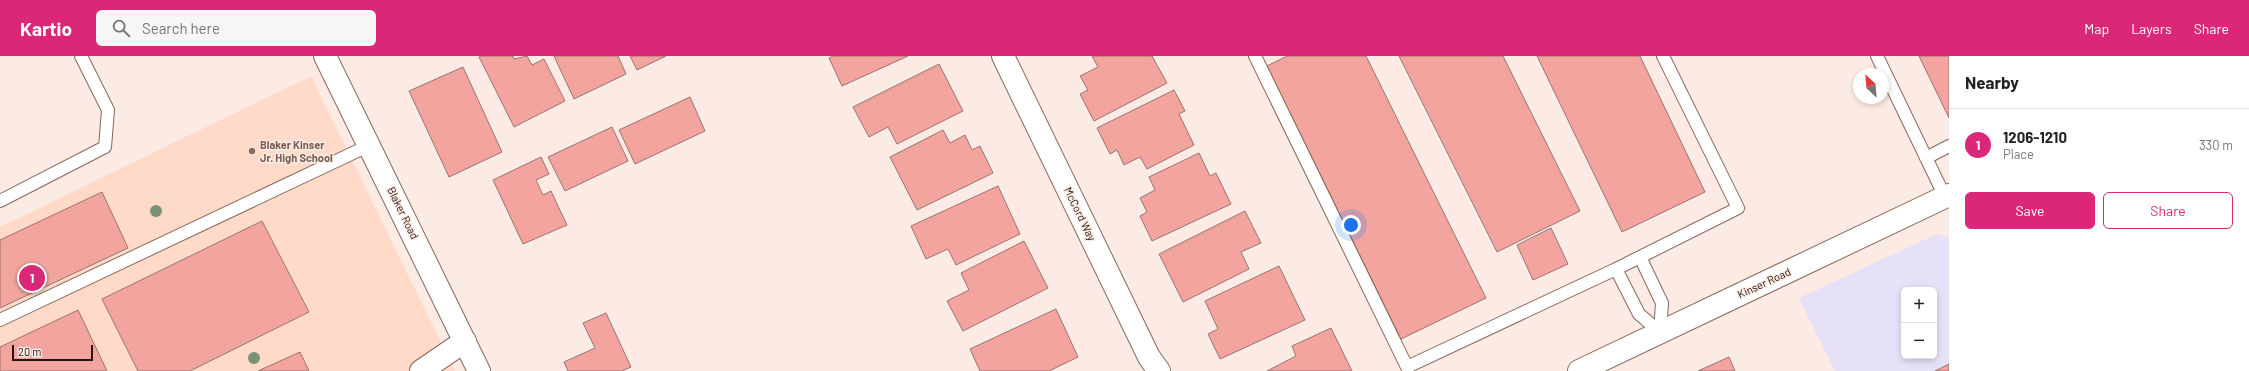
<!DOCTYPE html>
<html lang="en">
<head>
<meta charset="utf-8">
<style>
  :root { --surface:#fff; --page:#f6f6f6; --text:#202124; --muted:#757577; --line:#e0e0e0; --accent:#db2777 }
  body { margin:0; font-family:Barlow,sans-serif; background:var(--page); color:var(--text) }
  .controls { position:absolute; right:12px; bottom:12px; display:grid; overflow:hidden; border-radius:6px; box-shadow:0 2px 6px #0003 }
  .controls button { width:36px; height:36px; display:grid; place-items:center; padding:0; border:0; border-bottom:1px solid var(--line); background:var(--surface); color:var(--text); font:20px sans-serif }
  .compass { position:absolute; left:1853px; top:12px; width:36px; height:36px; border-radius:50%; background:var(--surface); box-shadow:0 2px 6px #0003; rotate:334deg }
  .scale { position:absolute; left:12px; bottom:10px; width:81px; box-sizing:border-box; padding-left:4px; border:2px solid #22150f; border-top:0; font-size:11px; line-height:14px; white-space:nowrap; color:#22150f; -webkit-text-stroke:3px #fbebe4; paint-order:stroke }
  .you { position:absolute; left:1351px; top:169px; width:14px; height:14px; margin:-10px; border:3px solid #fff; border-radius:50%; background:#1a73e8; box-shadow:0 0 0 6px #1a73e833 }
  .badge { display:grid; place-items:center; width:26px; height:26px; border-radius:50%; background:var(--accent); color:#fff; font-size:13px; font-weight:700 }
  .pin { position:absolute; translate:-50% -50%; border:2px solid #fff; box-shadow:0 1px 4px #0006 }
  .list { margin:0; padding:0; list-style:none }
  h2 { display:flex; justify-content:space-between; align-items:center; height:52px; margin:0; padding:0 16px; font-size:17px }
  h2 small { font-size:13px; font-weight:400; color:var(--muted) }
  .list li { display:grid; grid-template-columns:26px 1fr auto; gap:12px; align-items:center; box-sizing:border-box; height:72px; padding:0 16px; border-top:1px solid var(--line) }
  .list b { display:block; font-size:15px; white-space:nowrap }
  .list p { margin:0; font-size:13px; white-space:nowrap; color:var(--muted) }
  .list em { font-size:13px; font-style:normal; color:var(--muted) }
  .actions { display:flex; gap:8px; padding:12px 16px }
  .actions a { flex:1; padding:9px 0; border:1px solid var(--accent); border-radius:6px; text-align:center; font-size:14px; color:var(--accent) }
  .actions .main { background:var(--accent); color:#fff }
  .icon { flex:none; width:22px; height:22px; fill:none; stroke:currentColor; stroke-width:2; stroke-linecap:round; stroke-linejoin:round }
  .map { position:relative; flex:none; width:1949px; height:315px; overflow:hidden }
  header { display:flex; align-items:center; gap:24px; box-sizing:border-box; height:56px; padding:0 20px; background:var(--accent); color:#fff }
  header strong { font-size:19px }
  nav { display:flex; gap:22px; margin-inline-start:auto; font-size:14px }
  .search { width:280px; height:36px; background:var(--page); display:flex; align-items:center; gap:10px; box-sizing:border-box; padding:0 14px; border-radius:6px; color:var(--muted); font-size:15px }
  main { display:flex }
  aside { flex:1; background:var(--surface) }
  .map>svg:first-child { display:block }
</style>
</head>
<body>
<header>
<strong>Kartio</strong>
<div class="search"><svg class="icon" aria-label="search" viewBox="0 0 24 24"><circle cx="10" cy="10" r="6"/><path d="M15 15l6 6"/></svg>Search here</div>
<nav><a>Map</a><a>Layers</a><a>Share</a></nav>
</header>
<main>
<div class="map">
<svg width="1949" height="315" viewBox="0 0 1949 315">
  <rect width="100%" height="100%" fill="#fbebe4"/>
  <path fill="#e6e1f7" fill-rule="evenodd" d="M 1937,178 L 1949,182 L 1949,315 L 1835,315 L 1799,242 ZM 1904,234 L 1934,234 L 1934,300 L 1904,300 Z"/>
  <path fill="#ffdac9" d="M 311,20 L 455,315 L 0,315 L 0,171 Z"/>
  <path fill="#f3a49f" stroke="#9a7370" d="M 481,0 L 513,0 L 514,3 L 527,0 L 532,9 L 544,3 L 565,45 L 514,71 L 479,1 Z
    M 554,0 L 618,0 L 626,18 L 574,43 Z
    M 630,0 L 666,0 L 637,14 Z
    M 833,0 L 908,0 L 842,30 L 829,2 Z
    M 1092,0 L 1152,0 L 1167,27 L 1094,65 L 1080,38 L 1088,34 L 1080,20 L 1098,11 Z
    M 1287,0 L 1366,0 L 1486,242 L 1401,283 L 1267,10 Z
    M 1399,0 L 1503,0 L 1580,155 L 1497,196 Z
    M 1537,0 L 1640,0 L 1705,136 L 1622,176 Z
    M 1919,0 L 1949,0 L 1949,62 Z
    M 939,8 L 963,55 L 897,88 L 888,71 L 869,81 L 853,51 Z
    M 463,11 L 502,96 L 449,121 L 409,35 Z
    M 1174,34 L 1185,55 L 1179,58 L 1194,89 L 1147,113 L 1140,101 L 1124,109 L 1117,94 L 1110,98 L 1097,72 Z
    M 690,41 L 705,75 L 635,108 L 619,74 Z
    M 612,71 L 628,105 L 565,135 L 548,101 Z
    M 943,74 L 950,87 L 965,79 L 972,94 L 980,90 L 993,117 L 917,154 L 890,101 Z
    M 1199,97 L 1210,120 L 1216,117 L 1231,148 L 1152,185 L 1140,160 L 1147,156 L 1140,142 L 1155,134 L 1149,121 Z
    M 541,101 L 549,118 L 536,124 L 543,139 L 551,135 L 567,169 L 523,188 L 493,124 Z
    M 998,130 L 1020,178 L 956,209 L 948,193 L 926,203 L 911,170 Z
    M 102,136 L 128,192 L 0,252 L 0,184 Z
    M 1245,155 L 1261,187 L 1241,196 L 1249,213 L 1183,246 L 1159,198 Z
    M 262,165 L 309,256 L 190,315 L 138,315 L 102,243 Z
    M 1551,172 L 1568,208 L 1533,224 L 1517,189 Z
    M 1024,185 L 1048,232 L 963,275 L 947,245 L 969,234 L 961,217 Z
    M 1279,210 L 1305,264 L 1220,303 L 1208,278 L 1218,273 L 1205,245 Z
    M 1056,253 L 1078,301 L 1049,315 L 980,315 L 970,293 Z
    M 78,254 L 107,315 L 0,315 L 0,291 Z
    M 606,257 L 631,311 L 622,315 L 568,315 L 564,306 L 595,292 L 583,267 Z
    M 1331,272 L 1352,315 L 1267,315 L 1296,300 L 1292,290 Z
    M 300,296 L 309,315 L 258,315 Z
    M 1729,301 L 1735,315 L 1698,315 Z
    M 1949,308 L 1949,315 L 1935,315 Z"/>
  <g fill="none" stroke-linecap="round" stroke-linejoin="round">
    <defs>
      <path id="lane" d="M 1255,0 L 1407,311 L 1616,213 L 1738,152 L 1663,0
        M 1877,0 L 1945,141
        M 1926,102 L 1949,90
        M 0,145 L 105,91 L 108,54 L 81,0
        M 1640,201 L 1662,247 L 1660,276
        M 1616,213 L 1639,258 L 1660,276
        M 0,264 L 370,89"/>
      <path id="street" d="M 325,0 L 479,315
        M 1003,0 L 1149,301 L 1159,315
        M 421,315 L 465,285
        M 1579,315 L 1949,139"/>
    </defs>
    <use href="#lane" stroke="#886758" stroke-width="14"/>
    <use href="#street" stroke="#886758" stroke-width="24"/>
    <use href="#lane" stroke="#fff" stroke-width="12"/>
    <use href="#street" stroke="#fff" stroke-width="22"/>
  </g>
  <g fill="#7a9077">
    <circle cx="156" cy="155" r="6"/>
    <circle cx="254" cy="302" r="6"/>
  </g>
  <circle fill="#8d6e63" stroke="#fbebe4" stroke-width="1.5" cx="252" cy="95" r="4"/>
  <g text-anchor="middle" stroke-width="3" stroke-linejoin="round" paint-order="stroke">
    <g font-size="11" font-weight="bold" fill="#785e54" stroke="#fbebe4" text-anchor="start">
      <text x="260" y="93">Blaker Kinser<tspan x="260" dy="13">Jr. High School</tspan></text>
    </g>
    <g font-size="11" fill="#22150f" stroke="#fbebe4">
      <text transform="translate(403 157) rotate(64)" y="4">Blaker Road</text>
      <text transform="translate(1080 158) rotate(64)" y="4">McCord Way</text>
      <text transform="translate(1764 227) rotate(-25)" y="4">Kinser Road</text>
    </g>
  </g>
</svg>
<div class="controls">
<button>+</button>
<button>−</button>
</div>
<svg class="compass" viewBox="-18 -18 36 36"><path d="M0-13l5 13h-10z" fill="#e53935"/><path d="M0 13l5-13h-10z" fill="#757577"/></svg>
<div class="scale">20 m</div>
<div class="you"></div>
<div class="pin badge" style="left:32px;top:222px">1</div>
</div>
<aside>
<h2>Nearby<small></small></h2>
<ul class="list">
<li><span class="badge">1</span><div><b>1206-1210</b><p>Place</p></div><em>330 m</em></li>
</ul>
<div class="actions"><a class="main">Save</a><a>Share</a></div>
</aside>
</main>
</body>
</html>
